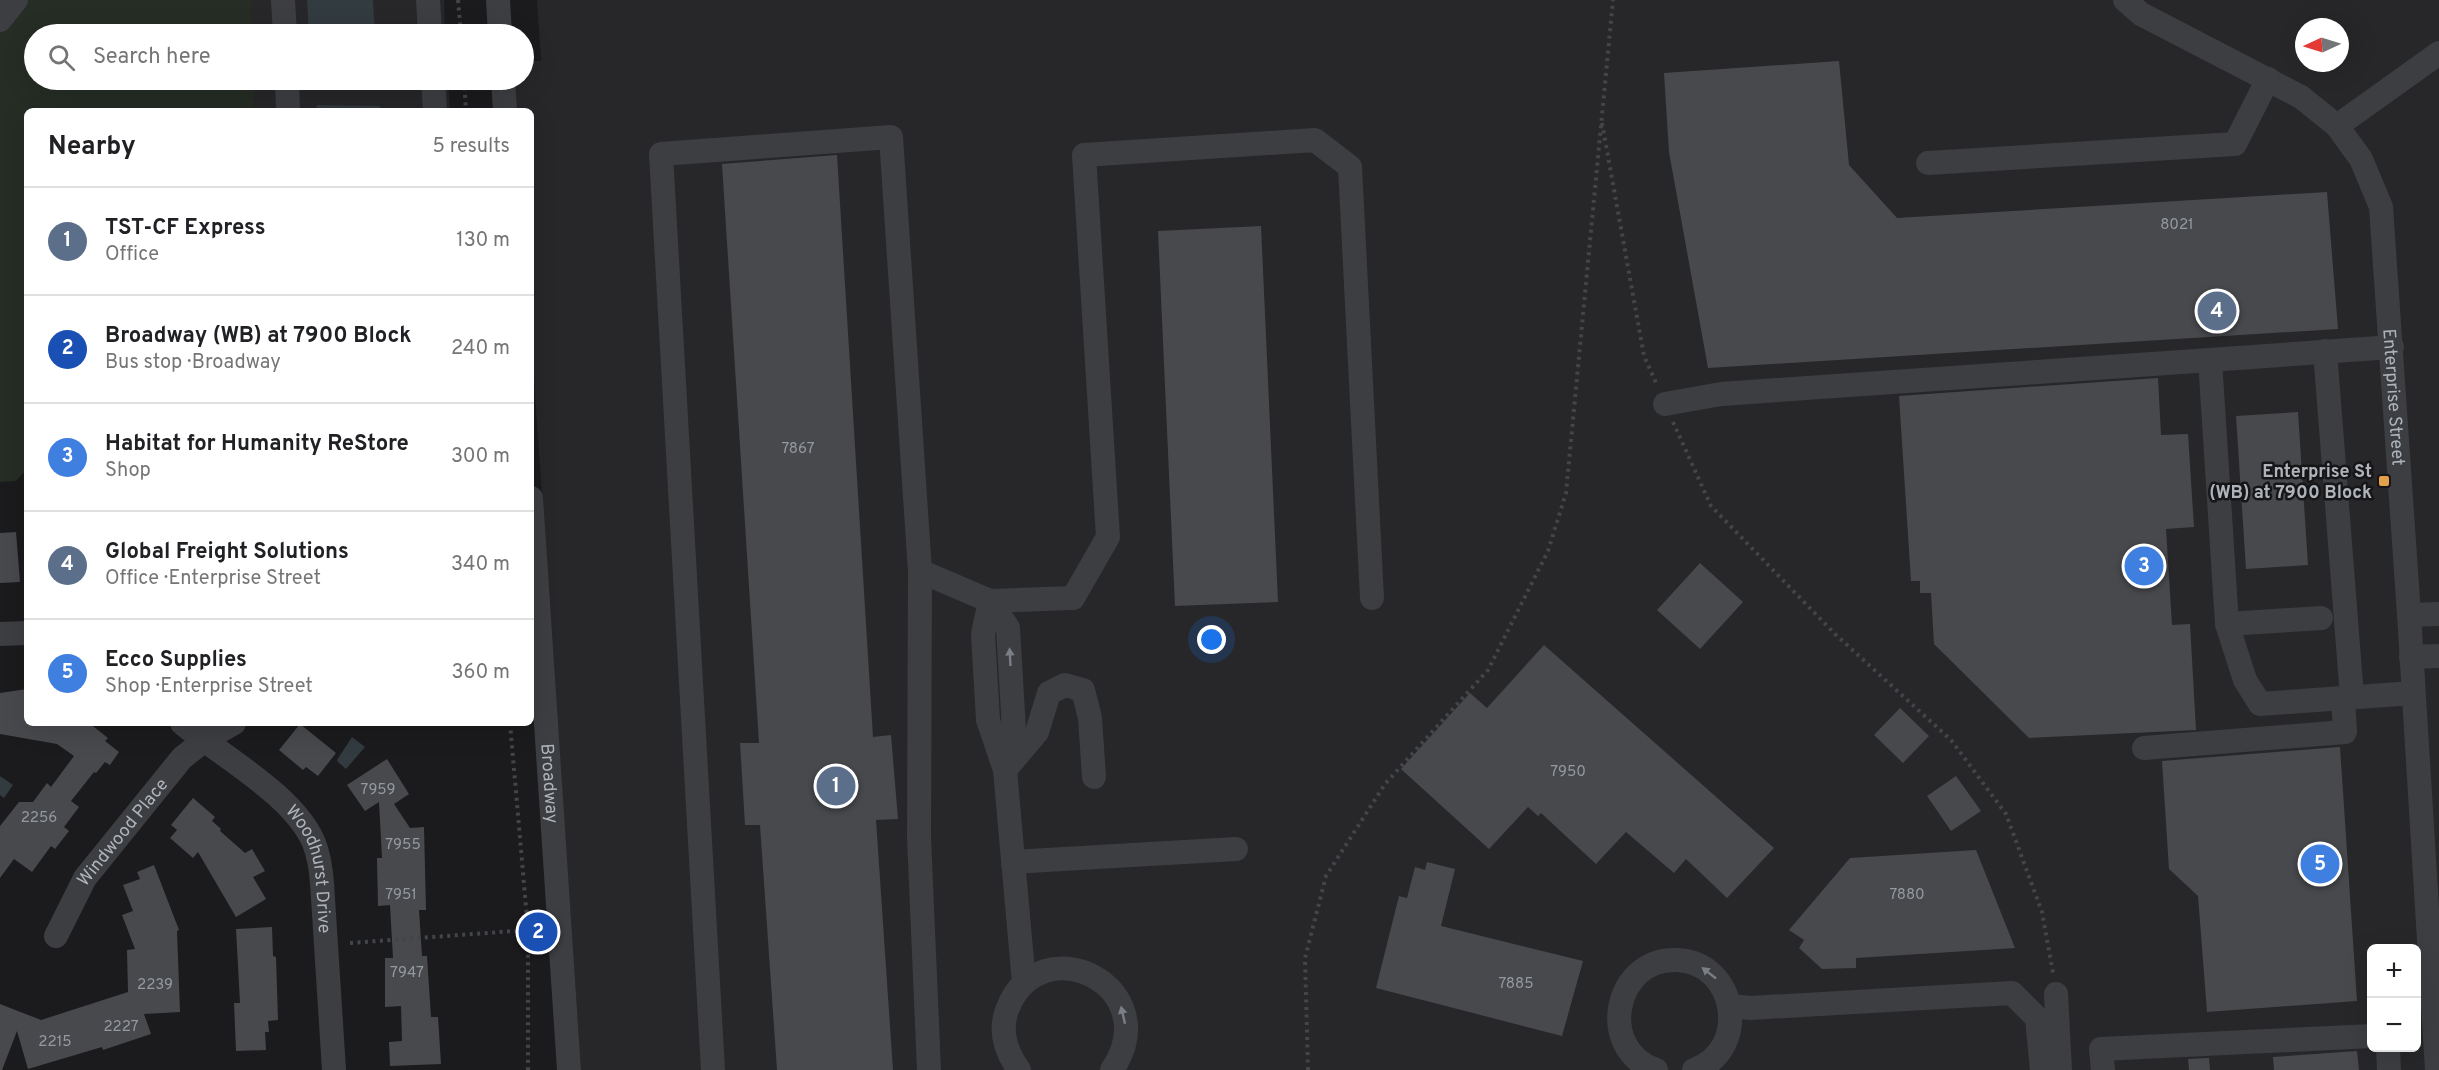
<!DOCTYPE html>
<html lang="en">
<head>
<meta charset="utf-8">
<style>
  :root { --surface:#fff; --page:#f2f2f2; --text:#202124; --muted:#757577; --line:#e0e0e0; --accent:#785b36 }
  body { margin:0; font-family:Overpass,sans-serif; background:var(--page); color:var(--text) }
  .controls { position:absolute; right:18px; bottom:18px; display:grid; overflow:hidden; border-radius:9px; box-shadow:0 6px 24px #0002 }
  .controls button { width:54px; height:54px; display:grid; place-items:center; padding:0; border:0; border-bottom:2px solid var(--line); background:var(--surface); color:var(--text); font:30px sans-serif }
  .compass { position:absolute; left:2295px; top:18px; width:54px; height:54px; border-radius:50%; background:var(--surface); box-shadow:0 6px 24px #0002; rotate:266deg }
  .you { position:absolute; left:1212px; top:640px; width:21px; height:21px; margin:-15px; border:4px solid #fff; border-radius:50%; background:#1a73e8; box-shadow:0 0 0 9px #1a73e833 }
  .badge { display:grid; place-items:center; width:39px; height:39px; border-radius:50%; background:var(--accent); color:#fff; font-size:20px; font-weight:700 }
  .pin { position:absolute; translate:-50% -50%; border:3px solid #fff; box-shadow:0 2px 6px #0006 }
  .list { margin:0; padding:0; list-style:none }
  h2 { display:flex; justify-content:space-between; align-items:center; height:78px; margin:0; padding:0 24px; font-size:26px }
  h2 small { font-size:20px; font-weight:400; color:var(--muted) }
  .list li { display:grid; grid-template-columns:39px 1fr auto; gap:18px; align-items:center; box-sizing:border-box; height:108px; padding:0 24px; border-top:2px solid var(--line) }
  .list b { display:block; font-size:22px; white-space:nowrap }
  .list p { margin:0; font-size:20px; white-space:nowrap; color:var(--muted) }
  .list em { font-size:20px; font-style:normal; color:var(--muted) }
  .icon { flex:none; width:33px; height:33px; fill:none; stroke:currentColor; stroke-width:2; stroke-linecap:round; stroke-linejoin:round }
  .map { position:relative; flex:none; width:2439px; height:1070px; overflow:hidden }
  .search { position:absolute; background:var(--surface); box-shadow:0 6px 24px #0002; left:24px; top:24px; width:510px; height:66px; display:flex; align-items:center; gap:15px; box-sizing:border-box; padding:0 21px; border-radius:33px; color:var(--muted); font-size:22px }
  .panel { position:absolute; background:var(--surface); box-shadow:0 6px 24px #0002; left:24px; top:108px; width:510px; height:618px; border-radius:9px }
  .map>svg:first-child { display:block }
</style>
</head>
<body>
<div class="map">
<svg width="2439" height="1070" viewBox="0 0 2439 1070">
  <rect width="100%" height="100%" fill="#1b1b1d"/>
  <path fill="#27272a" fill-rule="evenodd" d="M 0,0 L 444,0 L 445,34 L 34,34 L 34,80 L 448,80 L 450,111 L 27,111 L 0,387 Z
    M 537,0 L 2439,0 L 2439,1070 L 581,1070 L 531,335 L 531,111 L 516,111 L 513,80 L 524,80 L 524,61 L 541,61 ZM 2304,27 L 2340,27 L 2340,63 L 2304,63 ZM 2372,948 L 2416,948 L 2416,1048 L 2372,1048 Z"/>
  <path fill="#252d25" d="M 7,0 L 251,0 L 251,34 L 34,34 L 34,80 L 253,80 L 253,111 L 27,111 L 27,469 L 16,481 L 0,482 L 0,20 Z"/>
  <path fill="#323b40" d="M 307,0 L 373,0 L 375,34 L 309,34 Z
    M 317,105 L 380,106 L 381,111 L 316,111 Z
    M 352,737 L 365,747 L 346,769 L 338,762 L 337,760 Z
    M 0,776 L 13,785 L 4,798 L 0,795 Z"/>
  <path fill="#48494d" d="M 1839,61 L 1849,165 L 1897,218 L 2327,192 L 2338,329 L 1708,368 L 1669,152 L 1664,73 Z
    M 837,155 L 873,737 L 891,735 L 898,819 L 876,820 L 893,1070 L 777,1070 L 760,825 L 745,825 L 740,743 L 759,743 L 722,164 Z
    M 1261,226 L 1278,602 L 1175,606 L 1158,231 Z
    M 2158,378 L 2161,435 L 2188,434 L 2194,527 L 2166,529 L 2172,625 L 2190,624 L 2196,730 L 2029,738 L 1934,644 L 1931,593 L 1920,593 L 1920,581 L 1911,581 L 1899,396 Z
    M 2298,412 L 2308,565 L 2246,569 L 2236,416 Z
    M 16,532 L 20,582 L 0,583 L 0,533 Z
    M 1700,563 L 1743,602 L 1700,649 L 1657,610 Z
    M 1544,645 L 1774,848 L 1727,898 L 1686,859 L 1674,873 L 1626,832 L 1596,864 L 1541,813 L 1538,816 L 1528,807 L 1489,849 L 1401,769 L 1470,693 L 1487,708 Z
    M 27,689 L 27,723 L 89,723 L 108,738 L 105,741 L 119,752 L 110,765 L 105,762 L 96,773 L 94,772 L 71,801 L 79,807 L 64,827 L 69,831 L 55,849 L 51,846 L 32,872 L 14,859 L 0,878 L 0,826 L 19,802 L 33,802 L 47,783 L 51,787 L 74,756 L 57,744 L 0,734 L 0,693 Z
    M 1900,708 L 1929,736 L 1903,763 L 1874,735 Z
    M 300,724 L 336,753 L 318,776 L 306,767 L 303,770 L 279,750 Z
    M 2340,747 L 2357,1001 L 2207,1012 L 2198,896 L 2169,869 L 2162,761 Z
    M 387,759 L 409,794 L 394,804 L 410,828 L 424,827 L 426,910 L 419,910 L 422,956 L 427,956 L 431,1017 L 438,1017 L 441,1064 L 390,1066 L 389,1042 L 402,1041 L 401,1006 L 385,1007 L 385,958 L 393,958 L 390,905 L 378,906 L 377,858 L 382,858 L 379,802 L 365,811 L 347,785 Z
    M 1956,776 L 1981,811 L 1951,831 L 1927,796 Z
    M 193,798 L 215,817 L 212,821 L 221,829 L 220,831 L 245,853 L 252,849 L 265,871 L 253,877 L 266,899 L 236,917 L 198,852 L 193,858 L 170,838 L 177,830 L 171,825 Z
    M 1976,850 L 2015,948 L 1856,958 L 1856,968 L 1822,969 L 1799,948 L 1804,940 L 1789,930 L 1850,858 Z
    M 1427,862 L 1455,869 L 1441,926 L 1583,961 L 1562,1036 L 1376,988 L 1399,896 L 1407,898 L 1415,867 L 1425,870 Z
    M 154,865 L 179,930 L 177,931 L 180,1012 L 144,1014 L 151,1034 L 103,1050 L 102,1047 L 28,1069 L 17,1031 L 2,1070 L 0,1070 L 0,1004 L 41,1020 L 128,992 L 127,950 L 135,949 L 122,915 L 133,911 L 123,885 L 140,879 L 137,872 Z
    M 272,927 L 273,956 L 276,957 L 278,1020 L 268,1021 L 269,1032 L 265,1032 L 266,1050 L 236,1051 L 234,1003 L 240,1003 L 236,929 Z
    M 2357,1051 L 2359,1070 L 2274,1070 L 2273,1057 Z
    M 2209,1058 L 2210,1070 L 2189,1070 L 2188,1059 Z"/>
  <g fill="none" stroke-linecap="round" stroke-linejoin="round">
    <path stroke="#424549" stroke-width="4" stroke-dasharray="3 4.5" stroke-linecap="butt" d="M 458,0 L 461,34
      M 464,80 L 466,111
      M 1602,123 L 1644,356 L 1657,385
      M 1673,422 L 1711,506 L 1835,634 L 1951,740 L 2006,814 L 2042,912 L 2053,973
      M 510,723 L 528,930 L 528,1070
      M 350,943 L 528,930 L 538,932
      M 1308,1070 L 1305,958 L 1326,876 L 1385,784 L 1488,670 L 1548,551 L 1566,493 L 1613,0"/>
    <g stroke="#3c3e42" stroke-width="24">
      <path d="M 283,0 L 285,34"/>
      <path d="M 428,0 L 430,34"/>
      <path d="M 498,0 L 500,34"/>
      <path id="s1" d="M 2125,0 L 2141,14 L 2301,97 L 2337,126 L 2361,159 L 2381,207 L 2409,615 L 2437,1070"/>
      <path d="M 0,20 L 16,0"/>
      <path d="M 287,80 L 288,111"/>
      <path d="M 433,80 L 435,111"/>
      <path d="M 503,80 L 505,111"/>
      <path d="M 2337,126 L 2439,53"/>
      <path d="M 1928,163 L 2235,144 L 2268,79"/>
      <path d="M 2392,347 L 2210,360 L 2227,624 L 2245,680 L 2260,704 L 2413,693"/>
      <path d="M 2325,351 L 2352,697"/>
      <path d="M 1665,404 L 1721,394 L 2210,360"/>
      <path id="s2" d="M 531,498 L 569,1070"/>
      <path d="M 920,571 L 990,601 L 1073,598 L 1108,537 L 1084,155 L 1315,140 L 1350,167 L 1372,598"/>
      <path d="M 990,601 L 983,634 L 988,720 L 1005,770 L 1024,983"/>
      <path d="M 990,601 L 1008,628 L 1014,730 L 1006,765"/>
      <path d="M 2409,615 L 2439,614"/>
      <path d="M 2227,624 L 2321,618"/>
      <path d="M 0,634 L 27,633"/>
      <path d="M 2411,657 L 2439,656"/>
      <path id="s3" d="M 182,723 C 221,756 294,795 314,843 C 319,856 321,869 322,883 L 334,1070"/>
      <path d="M 2144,748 L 2345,732 L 2343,698"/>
      <path d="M 1005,770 L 1037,732 L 1049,693 L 1065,685 L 1083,690 L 1090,718 L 1094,777"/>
      <path d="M 1013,862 L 1236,849"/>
      <path id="s4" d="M 56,936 L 85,878 L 182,758 L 206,739 L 234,723"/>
      <path d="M 2056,994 L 2060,1070"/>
      <path d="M 1731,1006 L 1750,1008 L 2012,993 L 2037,1018 L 2042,1070"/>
      <path d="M 2388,1048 L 2389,1070"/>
      <path d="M 713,1070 L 661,154 L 891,137 L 920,571 L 919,837 L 929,1070"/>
      <path d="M 1019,1070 C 1006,1052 999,1032 1007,1010 C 1040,923 1168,987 1112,1070"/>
      <path d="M 1656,1070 C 1596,1050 1614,957 1677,960 C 1737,962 1751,1050 1694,1070"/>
      <path d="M 2103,1070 L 2101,1049 L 2372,1036"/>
    </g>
  </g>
  <defs><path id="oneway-solid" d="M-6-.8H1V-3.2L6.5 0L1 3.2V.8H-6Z" transform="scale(1.5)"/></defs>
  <g fill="#7b7f85">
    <use href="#oneway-solid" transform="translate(1010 657) rotate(-93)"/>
    <use href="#oneway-solid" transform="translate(1709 973) rotate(-142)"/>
    <use href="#oneway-solid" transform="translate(1123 1015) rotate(-103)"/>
  </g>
  <rect fill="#e4a14c" stroke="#161618" stroke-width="2" x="2378" y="475" width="12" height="12" rx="3"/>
  <g text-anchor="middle" stroke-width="5" stroke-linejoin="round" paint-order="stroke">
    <g font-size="15" fill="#9599a0">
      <text x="2177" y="229">8021</text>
      <text x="798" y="453">7867</text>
      <text x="1568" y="776">7950</text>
      <text x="378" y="794">7959</text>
      <text x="39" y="822">2256</text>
      <text x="403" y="849">7955</text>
      <text x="401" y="899">7951</text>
      <text x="1907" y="899">7880</text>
      <text x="407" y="977">7947</text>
      <text x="1516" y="988">7885</text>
      <text x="155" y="989">2239</text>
      <text x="121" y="1031">2227</text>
      <text x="55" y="1046">2215</text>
    </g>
    <g font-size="18" fill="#afb4bb" stroke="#161618">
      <text dy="6" stroke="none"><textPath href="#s1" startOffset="531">Enterprise Street</textPath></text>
      <text dy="6" stroke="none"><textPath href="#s2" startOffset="286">Broadway</textPath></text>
      <text dy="6" stroke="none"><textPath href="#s4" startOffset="124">Windwood Place</textPath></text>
      <text dy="6" stroke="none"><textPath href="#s3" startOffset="204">Woodhurst Drive</textPath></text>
    </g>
    <g font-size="18" font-weight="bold" fill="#afb4bb" stroke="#161618" text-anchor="end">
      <text x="2372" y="477">Enterprise St<tspan x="2372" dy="21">(WB) at 7900 Block</tspan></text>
    </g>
  </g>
</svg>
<div class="controls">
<button>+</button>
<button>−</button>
</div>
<svg class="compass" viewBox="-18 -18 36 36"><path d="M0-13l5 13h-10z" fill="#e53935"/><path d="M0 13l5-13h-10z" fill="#757577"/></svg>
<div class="you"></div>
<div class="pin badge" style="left:836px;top:786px;background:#5c6f8a">1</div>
<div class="pin badge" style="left:538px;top:932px;background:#1a4fb4">2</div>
<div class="pin badge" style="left:2144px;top:566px;background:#3f7fe0">3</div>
<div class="pin badge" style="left:2217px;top:311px;background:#5c6f8a">4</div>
<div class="pin badge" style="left:2320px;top:864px;background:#3f7fe0">5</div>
<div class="search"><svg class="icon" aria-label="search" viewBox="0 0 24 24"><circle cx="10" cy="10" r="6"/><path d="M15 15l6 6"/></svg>Search here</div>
<section class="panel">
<h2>Nearby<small>5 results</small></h2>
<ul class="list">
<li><span class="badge" style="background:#5c6f8a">1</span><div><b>TST-CF Express</b><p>Office</p></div><em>130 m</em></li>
<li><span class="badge" style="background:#1a4fb4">2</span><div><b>Broadway (WB) at 7900 Block</b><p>Bus stop · Broadway</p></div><em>240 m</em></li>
<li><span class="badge" style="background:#3f7fe0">3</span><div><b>Habitat for Humanity ReStore</b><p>Shop</p></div><em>300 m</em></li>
<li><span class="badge" style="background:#5c6f8a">4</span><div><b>Global Freight Solutions</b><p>Office · Enterprise Street</p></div><em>340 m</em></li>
<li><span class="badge" style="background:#3f7fe0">5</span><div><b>Ecco Supplies</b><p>Shop · Enterprise Street</p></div><em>360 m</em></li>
</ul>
</section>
</div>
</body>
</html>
